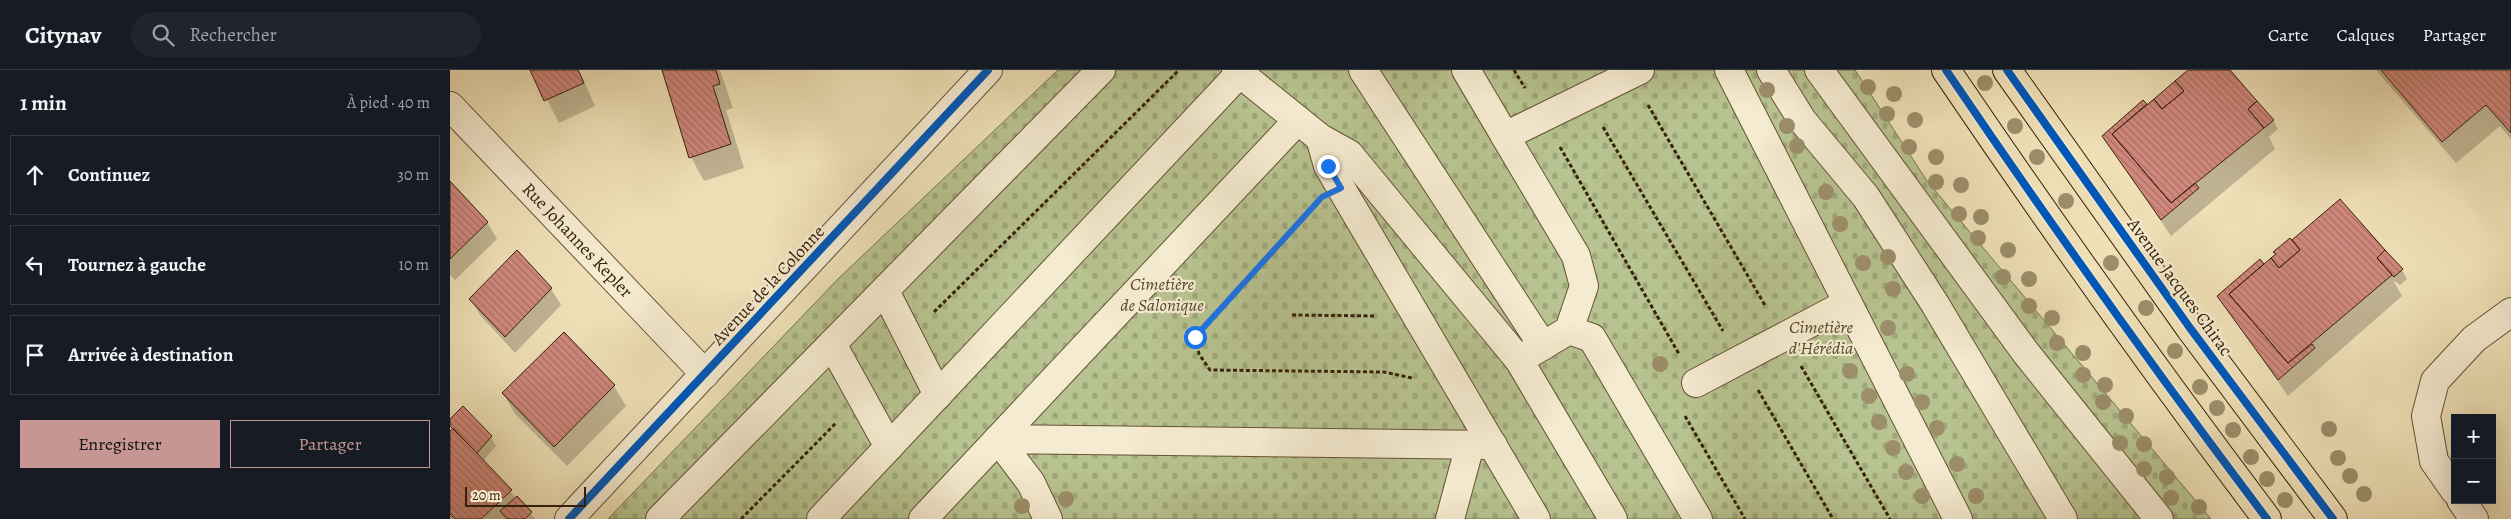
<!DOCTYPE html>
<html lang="fr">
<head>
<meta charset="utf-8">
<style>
  :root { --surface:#171b24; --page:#20242c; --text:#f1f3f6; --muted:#9ea1a6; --line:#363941; --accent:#c59692 }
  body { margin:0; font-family:Alegreya,serif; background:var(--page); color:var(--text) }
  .controls { position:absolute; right:15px; bottom:15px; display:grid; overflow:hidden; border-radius:0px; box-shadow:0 5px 20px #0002 }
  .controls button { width:45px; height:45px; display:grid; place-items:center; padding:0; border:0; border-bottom:1px solid var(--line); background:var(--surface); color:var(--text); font:25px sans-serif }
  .scale { position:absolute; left:15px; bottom:12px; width:121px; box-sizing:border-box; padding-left:5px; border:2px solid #38210a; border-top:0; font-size:14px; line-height:18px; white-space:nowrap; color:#38210a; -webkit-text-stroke:4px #f5ebd0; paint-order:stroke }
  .stop { position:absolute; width:15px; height:15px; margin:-11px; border:4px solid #1a73e8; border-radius:50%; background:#fff }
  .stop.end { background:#1a73e8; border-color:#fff; box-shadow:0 1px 5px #0008 }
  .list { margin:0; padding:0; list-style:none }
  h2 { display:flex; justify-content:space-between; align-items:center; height:65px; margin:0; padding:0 20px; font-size:21px }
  h2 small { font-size:16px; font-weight:400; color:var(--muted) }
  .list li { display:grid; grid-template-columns:32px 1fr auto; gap:15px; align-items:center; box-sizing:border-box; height:80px; margin:0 10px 10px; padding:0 10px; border:1px solid var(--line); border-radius:0px }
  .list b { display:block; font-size:19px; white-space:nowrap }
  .list em { font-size:16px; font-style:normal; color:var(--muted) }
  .actions { display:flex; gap:10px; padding:15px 20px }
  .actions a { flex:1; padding:11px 0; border:1px solid var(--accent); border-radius:0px; text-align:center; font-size:18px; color:var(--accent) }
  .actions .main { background:var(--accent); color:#111 }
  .icon { flex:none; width:28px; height:28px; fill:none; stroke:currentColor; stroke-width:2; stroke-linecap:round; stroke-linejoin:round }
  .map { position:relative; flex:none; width:2061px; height:449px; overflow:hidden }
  header { display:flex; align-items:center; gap:30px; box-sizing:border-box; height:70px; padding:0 25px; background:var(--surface); border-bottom:1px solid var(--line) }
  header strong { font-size:24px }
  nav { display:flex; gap:28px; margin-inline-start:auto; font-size:18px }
  .search { width:350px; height:45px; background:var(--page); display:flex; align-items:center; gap:12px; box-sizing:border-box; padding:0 18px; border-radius:28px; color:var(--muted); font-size:19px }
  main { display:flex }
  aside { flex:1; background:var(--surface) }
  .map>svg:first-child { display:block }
</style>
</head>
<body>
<header>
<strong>Citynav</strong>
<div class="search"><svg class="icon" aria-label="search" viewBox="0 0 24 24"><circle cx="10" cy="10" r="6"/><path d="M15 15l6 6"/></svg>Rechercher</div>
<nav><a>Carte</a><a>Calques</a><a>Partager</a></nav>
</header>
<main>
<aside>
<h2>1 min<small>À pied · 40 m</small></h2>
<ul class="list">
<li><svg class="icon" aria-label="ahead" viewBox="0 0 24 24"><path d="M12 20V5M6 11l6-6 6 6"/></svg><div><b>Continuez</b></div><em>30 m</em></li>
<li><svg class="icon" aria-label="left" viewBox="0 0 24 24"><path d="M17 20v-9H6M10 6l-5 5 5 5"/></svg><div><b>Tournez à gauche</b></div><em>10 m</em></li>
<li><svg class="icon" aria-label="arrive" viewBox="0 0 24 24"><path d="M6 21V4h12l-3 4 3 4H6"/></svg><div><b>Arrivée à destination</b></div></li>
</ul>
<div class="actions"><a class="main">Enregistrer</a><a>Partager</a></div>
</aside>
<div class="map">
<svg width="2061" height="449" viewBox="0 0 2061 449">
  <defs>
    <pattern id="cemetery-stones" width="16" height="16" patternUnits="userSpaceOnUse" patternTransform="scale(1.25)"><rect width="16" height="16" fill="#b7c390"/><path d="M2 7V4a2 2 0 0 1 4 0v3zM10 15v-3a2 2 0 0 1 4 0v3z" fill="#9ea77b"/></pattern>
    <pattern id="building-back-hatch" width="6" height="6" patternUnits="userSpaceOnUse" patternTransform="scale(1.25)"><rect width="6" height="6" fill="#d0887d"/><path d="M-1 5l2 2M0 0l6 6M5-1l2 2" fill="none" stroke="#aa6f65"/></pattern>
  </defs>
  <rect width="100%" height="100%" fill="#efe0b7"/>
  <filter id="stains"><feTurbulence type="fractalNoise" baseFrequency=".004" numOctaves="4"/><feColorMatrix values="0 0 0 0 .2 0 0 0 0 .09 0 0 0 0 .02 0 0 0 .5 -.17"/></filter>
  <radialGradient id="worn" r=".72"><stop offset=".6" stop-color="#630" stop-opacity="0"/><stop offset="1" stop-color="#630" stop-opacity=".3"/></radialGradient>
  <path fill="url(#cemetery-stones)" stroke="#78724d" d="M 608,0 L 1405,0 L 1477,111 L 1761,449 L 158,449 L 388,209 Z"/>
  <path fill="#0003" d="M 82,0 L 129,0 L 145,36 L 109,53 Z
    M 213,0 L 270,0 L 283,38 L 276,40 L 294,98 L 254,111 L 241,87 Z
    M 1740,0 L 1778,0 L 1823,50 L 1828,59 L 1819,67 L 1825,79 L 1721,166 L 1654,66 L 1693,32 L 1697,36 Z
    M 1926,0 L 2061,0 L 2061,69 L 2050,56 L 2006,93 Z
    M 0,113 L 37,152 L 47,169 L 5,210 L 0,205 Z
    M 1890,131 L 1952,200 L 1957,209 L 1950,215 L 1943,210 L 1952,226 L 1838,326 L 1769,226 L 1814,196 L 1826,185 L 1825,182 L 1842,172 Z
    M 67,182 L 101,219 L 111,235 L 65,283 L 30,245 L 21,229 Z
    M 164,316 L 176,336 L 117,396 L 65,344 L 54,324 Z
    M 0,351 L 41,367 L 46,376 L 33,391 L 85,449 L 0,449 L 0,363 L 3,360 Z"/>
  <path fill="url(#building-back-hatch)" stroke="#38210a" d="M 80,0 L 128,0 L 134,13 L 94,31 Z
    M 212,0 L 266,0 L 270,14 L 263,16 L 281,74 L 239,88 Z
    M 1738,0 L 1780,0 L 1807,31 L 1798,39 L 1814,58 L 1721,133 L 1662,64 L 1704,29 L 1712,39 L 1734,21 L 1725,11 Z
    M 1931,0 L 2061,0 L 2061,63 L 2036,35 L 1992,72 Z
    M 1725,11 L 1734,21 L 1712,39 L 1704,29 Z
    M 1693,30 L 1697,34 L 1662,64 L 1721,133 L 1745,113 L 1749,118 L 1711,150 L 1652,66 Z
    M 1807,31 L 1824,50 L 1814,58 L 1798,39 Z
    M 0,111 L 38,152 L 0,189 Z
    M 1890,129 L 1935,180 L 1927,188 L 1942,205 L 1838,293 L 1779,224 L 1821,188 L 1829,198 L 1850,180 L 1842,170 Z
    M 1840,168 L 1850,180 L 1829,198 L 1821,188 L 1826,184 L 1823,182 Z
    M 67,180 L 102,218 L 55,267 L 19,229 Z
    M 1935,180 L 1953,199 L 1944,207 L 1927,188 Z
    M 1810,189 L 1814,194 L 1779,224 L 1838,293 L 1862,274 L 1865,278 L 1828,310 L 1767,226 Z
    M 114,262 L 165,315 L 104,377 L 52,323 Z
    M 13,336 L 42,366 L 27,383 L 0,356 L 0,349 Z
    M 3,358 L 62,420 L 31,449 L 5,449 L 0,444 L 0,361 Z
    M 67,426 L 82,442 L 75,449 L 57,449 L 50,441 Z"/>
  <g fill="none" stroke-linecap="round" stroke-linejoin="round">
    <defs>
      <g id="minor">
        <path d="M 786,0 L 870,68 L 899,84 L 1069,290 L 1119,260 L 1134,216 L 1126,186 L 1055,66"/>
        <path d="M 913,0 L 1093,276"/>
        <path d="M 1016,0 L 1055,66 L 1190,0"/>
        <path d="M 1279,0 L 1508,449"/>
        <path d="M 1321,0 L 1352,50 L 1416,127 L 1485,234 L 1613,449"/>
        <path d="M 1369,0 L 1576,283 L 1709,449"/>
        <path id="s1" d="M 0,36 L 255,304"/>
        <path d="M 870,68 L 878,96 L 1086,449"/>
        <path d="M 435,221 L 488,325"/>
        <path d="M 1119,260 L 1142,268 L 1248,449"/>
        <path d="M 382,274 L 439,377"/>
        <path d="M 1069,290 L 1163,449"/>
        <path d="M 1246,313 L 1398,233"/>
        <path d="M 2005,421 L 1984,391 L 1976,346 L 1985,311 L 2024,269 L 2061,242"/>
        <path d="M 2011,430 L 2024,449"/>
        <path d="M 119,449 L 538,0"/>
        <path d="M 210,449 L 651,0"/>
        <path d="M 371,449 L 790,3"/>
        <path d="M 473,449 L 848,50"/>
        <path d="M 598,449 L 581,413 L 548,369 L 1043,375"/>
        <path d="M 1000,449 L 1020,375"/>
      </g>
      <path id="major" d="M 1496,0 C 1599,152 1706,302 1817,449
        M 1557,0 L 1740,258 L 1883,449"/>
    </defs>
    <use href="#minor" stroke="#665135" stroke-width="30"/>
    <use href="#major" stroke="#38210a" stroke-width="30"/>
    <path stroke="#38210a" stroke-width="3" stroke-dasharray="4 2.5" stroke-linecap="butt" d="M 1064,0 L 1075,18
      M 1198,35 L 1316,237
      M 1153,57 L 1273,261
      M 1110,77 L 1229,284
      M 862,138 L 745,267 L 749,284 L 760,300 L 934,302 L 962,308
      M 484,242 L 729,0
      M 842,245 L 926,246
      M 1351,296 L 1440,449
      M 1308,320 L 1383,449
      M 1235,346 L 1295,449
      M 291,449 L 387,352"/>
    <use href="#minor" stroke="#f5ebd0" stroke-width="28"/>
    <use href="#major" stroke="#efe0b7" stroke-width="28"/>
    <defs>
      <path id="cycleway" d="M 1496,0 C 1599,152 1706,302 1817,449
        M 1557,0 L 1740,258 L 1883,449
        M 119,449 L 538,0"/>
    </defs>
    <use href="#cycleway" stroke="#f5ebd0" stroke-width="11"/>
    <use href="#cycleway" stroke="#0057b8" stroke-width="8"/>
  </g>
  <g fill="#9c8e6b">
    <circle cx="1535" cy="13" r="8"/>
    <circle cx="1418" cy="17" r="8"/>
    <circle cx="1317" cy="20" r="8"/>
    <circle cx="1444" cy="24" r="8"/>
    <circle cx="1437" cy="44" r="8"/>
    <circle cx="1465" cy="50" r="8"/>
    <circle cx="1337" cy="56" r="8"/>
    <circle cx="1565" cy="56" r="8"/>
    <circle cx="1347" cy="76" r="8"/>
    <circle cx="1459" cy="77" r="8"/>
    <circle cx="1486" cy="87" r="8"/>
    <circle cx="1587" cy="87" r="8"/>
    <circle cx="1486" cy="112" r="8"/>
    <circle cx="1511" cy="115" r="8"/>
    <circle cx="1376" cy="122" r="8"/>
    <circle cx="1616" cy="131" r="8"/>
    <circle cx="1509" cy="144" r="8"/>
    <circle cx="1531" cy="147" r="8"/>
    <circle cx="1390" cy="154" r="8"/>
    <circle cx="1528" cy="168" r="8"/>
    <circle cx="1558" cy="180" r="8"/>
    <circle cx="1438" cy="187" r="8"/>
    <circle cx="1413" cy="193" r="8"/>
    <circle cx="1661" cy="193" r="8"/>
    <circle cx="1553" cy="207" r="8"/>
    <circle cx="1579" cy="209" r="8"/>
    <circle cx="1443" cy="219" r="8"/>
    <circle cx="1579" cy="236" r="8"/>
    <circle cx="1696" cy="238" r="8"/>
    <circle cx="1602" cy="248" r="8"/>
    <circle cx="1438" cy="258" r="8"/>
    <circle cx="1607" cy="273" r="8"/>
    <circle cx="1388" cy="278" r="8"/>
    <circle cx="1725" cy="281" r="8"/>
    <circle cx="1633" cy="283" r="8"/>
    <circle cx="1210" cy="294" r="8"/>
    <circle cx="1400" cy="301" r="8"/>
    <circle cx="1457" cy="304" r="8"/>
    <circle cx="1633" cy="305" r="8"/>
    <circle cx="1655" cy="315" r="8"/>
    <circle cx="1750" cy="317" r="8"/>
    <circle cx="1419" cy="326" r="8"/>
    <circle cx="1472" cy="332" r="8"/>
    <circle cx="1653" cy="332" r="8"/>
    <circle cx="1767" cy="338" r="8"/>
    <circle cx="1676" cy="346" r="8"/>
    <circle cx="1429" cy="352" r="8"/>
    <circle cx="1487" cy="358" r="8"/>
    <circle cx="1879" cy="359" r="8"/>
    <circle cx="1783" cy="360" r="8"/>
    <circle cx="1670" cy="373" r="8"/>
    <circle cx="1694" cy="374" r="8"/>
    <circle cx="1443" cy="378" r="8"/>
    <circle cx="1801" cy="387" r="8"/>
    <circle cx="1888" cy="388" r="8"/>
    <circle cx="1507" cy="394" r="8"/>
    <circle cx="1694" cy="399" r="8"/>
    <circle cx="1456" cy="402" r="8"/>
    <circle cx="1900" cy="406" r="8"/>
    <circle cx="1717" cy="407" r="8"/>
    <circle cx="1817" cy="409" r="8"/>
    <circle cx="1914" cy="424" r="8"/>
    <circle cx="1472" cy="426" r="8"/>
    <circle cx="1526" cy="426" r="8"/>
    <circle cx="1721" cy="428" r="8"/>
    <circle cx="616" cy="429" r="8"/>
    <circle cx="1835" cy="430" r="8"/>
    <circle cx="572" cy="436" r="8"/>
    <circle cx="1749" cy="437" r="8"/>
  </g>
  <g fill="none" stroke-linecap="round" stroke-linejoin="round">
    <path stroke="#1a73e8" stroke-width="6" d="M 745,267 L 872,127 L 891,118 L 878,96"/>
  </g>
  <g text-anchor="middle" stroke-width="4.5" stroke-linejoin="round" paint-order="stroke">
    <g font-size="18" fill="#38210a" stroke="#f5ebd0">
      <text dy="6" stroke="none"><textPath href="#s1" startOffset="185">Rue Johannes Kepler</textPath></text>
      <text transform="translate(318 215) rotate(-47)" y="6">Avenue de la Colonne</text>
      <text transform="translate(1730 217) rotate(54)" y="6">Avenue Jacques Chirac</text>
    </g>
    <g font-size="18" font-style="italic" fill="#584a2c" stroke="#f5ebd0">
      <text x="712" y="220">Cimetière<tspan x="712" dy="21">de Salonique</tspan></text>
      <text x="1371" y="263">Cimetière<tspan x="1371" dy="21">d'Hérédia</tspan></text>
    </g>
  </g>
  <rect width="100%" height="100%" filter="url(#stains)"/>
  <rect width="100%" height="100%" fill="url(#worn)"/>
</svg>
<div class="controls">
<button>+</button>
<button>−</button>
</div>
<div class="scale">20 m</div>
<div class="stop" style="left:745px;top:267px"></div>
<div class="stop end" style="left:878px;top:96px"></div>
</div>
</main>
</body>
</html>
